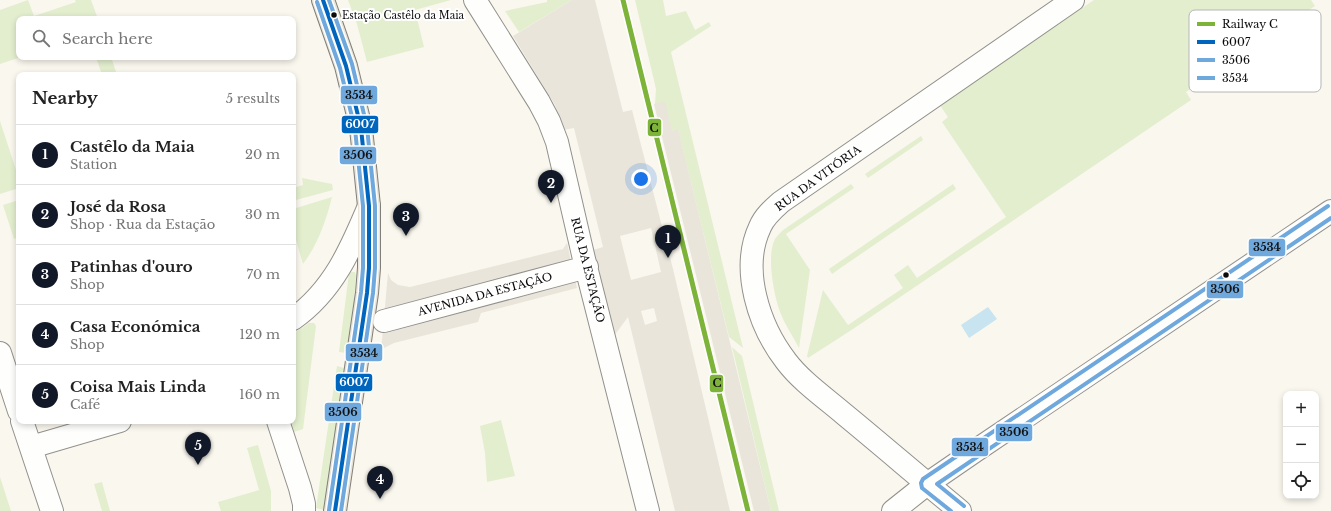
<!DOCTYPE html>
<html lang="en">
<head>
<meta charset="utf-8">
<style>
  :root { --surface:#fff; --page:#f2f2f2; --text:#222; --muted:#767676; --line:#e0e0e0; --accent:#111827 }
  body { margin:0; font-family:"Libre Baskerville",serif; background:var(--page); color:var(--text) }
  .controls { position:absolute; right:12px; bottom:12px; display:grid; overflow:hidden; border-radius:8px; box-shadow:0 2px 6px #0003 }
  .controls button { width:36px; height:36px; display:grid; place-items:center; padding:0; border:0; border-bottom:1px solid var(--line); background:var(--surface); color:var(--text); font:20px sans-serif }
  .you { position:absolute; left:641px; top:179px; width:14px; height:14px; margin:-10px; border:3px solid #fff; border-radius:50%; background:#1a73e8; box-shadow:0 0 0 6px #1a73e833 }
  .badge { display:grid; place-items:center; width:26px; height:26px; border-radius:50%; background:var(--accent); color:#fff; font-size:13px; font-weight:700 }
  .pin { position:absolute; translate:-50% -33px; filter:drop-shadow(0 1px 2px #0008) }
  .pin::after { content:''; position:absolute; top:21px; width:14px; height:12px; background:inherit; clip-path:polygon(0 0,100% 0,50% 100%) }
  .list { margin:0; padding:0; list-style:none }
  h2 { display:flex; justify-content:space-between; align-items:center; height:52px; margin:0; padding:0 16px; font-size:17px }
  h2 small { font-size:13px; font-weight:400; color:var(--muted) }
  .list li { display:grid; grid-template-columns:26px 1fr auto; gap:12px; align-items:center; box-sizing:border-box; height:60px; padding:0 16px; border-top:1px solid var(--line) }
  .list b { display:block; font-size:15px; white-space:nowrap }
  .list p { margin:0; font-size:13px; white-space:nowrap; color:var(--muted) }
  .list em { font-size:13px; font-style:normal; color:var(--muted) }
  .icon { flex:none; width:22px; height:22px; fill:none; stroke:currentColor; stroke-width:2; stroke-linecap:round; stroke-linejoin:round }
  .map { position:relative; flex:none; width:1331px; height:511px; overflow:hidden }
  .search { position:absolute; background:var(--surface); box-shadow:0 2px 6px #0003; left:16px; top:16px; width:280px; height:44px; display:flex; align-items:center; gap:10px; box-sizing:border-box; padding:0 14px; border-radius:8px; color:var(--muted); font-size:15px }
  .panel { position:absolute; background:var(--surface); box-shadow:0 2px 6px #0003; left:16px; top:72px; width:280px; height:352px; border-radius:8px }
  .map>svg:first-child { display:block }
</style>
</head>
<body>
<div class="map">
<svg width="1331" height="511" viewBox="0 0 1331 511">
  <rect width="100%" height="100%" fill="#faf7ee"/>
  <path fill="#e3eecf" d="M 28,0 L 34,16 L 76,2 L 75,0 L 91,0 L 98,19 L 19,19 L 19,57 L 21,57 L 0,64 L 0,10 Z
    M 348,0 L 451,0 L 415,10 L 424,47 L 367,62 L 357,24 Z
    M 547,0 L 572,0 L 519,32 L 505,11 L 547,2 Z
    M 635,0 L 663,0 L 666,16 L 686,11 L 695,30 L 709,22 L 711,26 L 671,52 L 743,348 L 729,337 L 678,130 L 672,131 L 655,104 L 656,89 Z
    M 1094,0 L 1311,0 L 1315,6 L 1186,92 L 1191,100 L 853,329 L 808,358 L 807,356 L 823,290 L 848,325 L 903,288 L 894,275 L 908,265 L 917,278 L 1006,217 L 942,122 L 948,117 L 939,104 Z
    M 96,57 L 111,57 L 117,75 L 102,75 Z
    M 0,121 L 19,179 L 19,188 L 0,194 Z
    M 921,136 L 923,140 L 868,178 L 865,174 Z
    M 302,178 L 332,184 L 333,190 L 296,200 L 293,188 L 303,185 Z
    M 851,184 L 854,188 L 786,234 L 810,270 L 799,348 C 793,336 785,325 780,312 C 774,295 766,256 775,239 C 777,236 780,233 783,230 Z
    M 953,184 L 956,189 L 839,269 L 832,274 L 829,269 Z
    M 332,197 C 326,221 318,244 303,264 L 293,229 L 293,209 Z
    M 19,200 L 19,237 L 14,239 L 3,205 Z
    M 351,272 L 355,272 L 356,276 L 352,326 L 347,353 L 339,352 L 349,273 Z
    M 309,323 L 314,323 L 316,326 L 303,429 L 294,432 L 291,421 L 293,421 L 293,334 Z
    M 732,347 L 742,356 L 779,511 L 771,511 Z
    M 337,366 L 344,368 L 324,510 L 316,508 Z
    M 501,420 L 515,476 L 487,482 L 485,453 L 480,426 Z
    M 258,445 L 271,491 L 271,511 L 221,511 L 218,502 L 259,490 L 247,448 Z
    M 0,477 L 11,511 L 0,511 Z
    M 102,482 L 110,511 L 102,511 L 94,484 Z"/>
  <path fill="#e9e5db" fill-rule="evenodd" d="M 572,0 L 595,0 L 623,112 L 632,110 L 673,269 L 730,511 L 675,511 L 628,317 L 614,336 L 593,250 L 603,247 L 574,128 L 563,130 L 555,105 L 513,36 ZM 651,228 L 661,272 L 631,280 L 620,236 ZM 654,308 L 657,321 L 645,325 L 641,311 Z
    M 665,101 L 672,131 L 678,129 L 771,511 L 754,511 L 654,104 Z
    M 567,243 L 577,288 L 481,313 L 478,322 L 394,343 L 384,348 L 381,351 L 388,273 L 391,280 L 398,285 L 410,287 L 563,249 Z"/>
  <path fill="#c8e4f1" d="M 988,307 L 997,319 L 969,338 L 961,325 Z"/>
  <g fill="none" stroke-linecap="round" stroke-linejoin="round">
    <defs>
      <path id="minor" d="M 475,0 L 539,102 L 549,121 L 557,142 L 584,259 L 648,511
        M 293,319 C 333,291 351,249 369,206
        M 384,321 L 587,267
        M 0,353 L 19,411
        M 22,421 L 52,511
        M 278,421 L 300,488 L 304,504 L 304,511
        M 31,447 L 120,421
        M 893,511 L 927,484 L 975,451 L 1331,211
        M 960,511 C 921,479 883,446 844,414 C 824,397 801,381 786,361 C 759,326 740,269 760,227 C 764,217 773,209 781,202 L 1073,0"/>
      <path id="major" d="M 323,0 L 346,66 L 361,128 L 369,206 L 369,268 L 367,293 L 335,511"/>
    </defs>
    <use href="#minor" stroke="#93918d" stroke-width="24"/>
    <use href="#major" stroke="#807f7a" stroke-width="24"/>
    <use href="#minor" stroke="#fefefc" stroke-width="22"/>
    <use href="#major" stroke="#eae5d8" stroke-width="22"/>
    <defs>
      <path id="bus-1" d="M 323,0 L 346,66 L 361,128 L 369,206 L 369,268 L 367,293 L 335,511"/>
      <path id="bus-2" d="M 317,2 L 340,68 L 355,129 L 363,206 L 363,268 L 361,292 L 329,510
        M 964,506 L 937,484 L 1331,218"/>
      <path id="bus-3" d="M 329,0 L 352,64 L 367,127 L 375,206 L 375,268 L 373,293 L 341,511
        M 951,511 L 922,488 L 921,483 L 923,479 L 1328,206"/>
    </defs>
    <use href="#bus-1" stroke="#fff" stroke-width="7"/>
    <use href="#bus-2" stroke="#fff" stroke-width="7"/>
    <use href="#bus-3" stroke="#fff" stroke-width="7"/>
    <use href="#bus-1" stroke="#0065bd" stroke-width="4"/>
    <use href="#bus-2" stroke="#6fa8dc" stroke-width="4"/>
    <use href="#bus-3" stroke="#6fa8dc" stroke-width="4"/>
    <defs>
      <path id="rail-1" d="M 623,0 L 748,511"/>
    </defs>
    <use href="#rail-1" stroke="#fff" stroke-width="8"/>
    <use href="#rail-1" stroke="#7eb339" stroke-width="5"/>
  </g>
  <g fill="#0b0b0b" stroke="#fff" stroke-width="1.5">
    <circle cx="334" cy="15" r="3.5"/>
    <circle cx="1226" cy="275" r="3.5"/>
  </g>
  <g text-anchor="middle" stroke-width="4" stroke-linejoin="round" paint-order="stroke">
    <g font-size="10" fill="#0b0b0b" stroke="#fff" text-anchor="start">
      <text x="342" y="19">Estação Castêlo da Maia</text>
    </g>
    <g font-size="11" fill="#0b0b0b" stroke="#fff">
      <text transform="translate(818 178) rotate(-36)" y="4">RUA DA VITÓRIA</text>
      <text transform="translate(588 270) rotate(76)" y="4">RUA DA ESTAÇÃO</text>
      <text transform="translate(485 294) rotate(-15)" y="4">AVENIDA DA ESTAÇÃO</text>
    </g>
  </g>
  <rect x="1189" y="10" width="132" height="82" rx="6" fill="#fff" stroke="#b6b6b6" stroke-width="1"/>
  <rect x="1197" y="22" width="18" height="4" fill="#7eb339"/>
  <rect x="1197" y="40" width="18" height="4" fill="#0065bd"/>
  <rect x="1197" y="58" width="18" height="4" fill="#6fa8dc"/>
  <rect x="1197" y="76" width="18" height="4" fill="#6fa8dc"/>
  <g font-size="11" fill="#0b0b0b">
    <text x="1222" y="28">Railway C</text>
    <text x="1222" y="46">6007</text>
    <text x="1222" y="64">3506</text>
    <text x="1222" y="82">3534</text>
  </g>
  <g stroke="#fff" stroke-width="1.5">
    <rect x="340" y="85" width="38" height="20" rx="4" fill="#6fa8dc"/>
    <rect x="341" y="115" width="38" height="19" rx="4" fill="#0065bd"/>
    <rect x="647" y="118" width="15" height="19" rx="4" fill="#7eb339"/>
    <rect x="339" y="146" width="38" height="19" rx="4" fill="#6fa8dc"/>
    <rect x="1248" y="238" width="38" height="19" rx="4" fill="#6fa8dc"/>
    <rect x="1206" y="280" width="38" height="19" rx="4" fill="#6fa8dc"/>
    <rect x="345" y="343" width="38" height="19" rx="4" fill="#6fa8dc"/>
    <rect x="335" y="373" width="38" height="19" rx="4" fill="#0065bd"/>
    <rect x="709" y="374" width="15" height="19" rx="4" fill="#7eb339"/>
    <rect x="324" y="402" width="38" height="20" rx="4" fill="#6fa8dc"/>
    <rect x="995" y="423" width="38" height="19" rx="4" fill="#6fa8dc"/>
    <rect x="951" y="437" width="38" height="20" rx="4" fill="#6fa8dc"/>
  </g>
  <g font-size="11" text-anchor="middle" font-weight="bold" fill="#fff">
    <text x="360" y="128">6007</text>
    <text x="354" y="386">6007</text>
  </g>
  <g font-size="11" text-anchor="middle" font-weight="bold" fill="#111">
    <text x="359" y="99">3534</text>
    <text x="654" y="132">C</text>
    <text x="358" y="159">3506</text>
    <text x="1267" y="251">3534</text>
    <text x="1225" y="293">3506</text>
    <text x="364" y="357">3534</text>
    <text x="717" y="387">C</text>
    <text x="343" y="416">3506</text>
    <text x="1014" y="436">3506</text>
    <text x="970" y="451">3534</text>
  </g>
</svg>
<div class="controls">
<button>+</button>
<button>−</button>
<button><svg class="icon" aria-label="locate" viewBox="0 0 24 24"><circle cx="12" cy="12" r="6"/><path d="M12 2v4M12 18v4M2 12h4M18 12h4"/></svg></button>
</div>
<div class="you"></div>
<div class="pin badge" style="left:668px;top:258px">1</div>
<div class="pin badge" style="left:551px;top:203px">2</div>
<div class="pin badge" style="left:406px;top:236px">3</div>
<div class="pin badge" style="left:380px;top:499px">4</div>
<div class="pin badge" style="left:198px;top:465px">5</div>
<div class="search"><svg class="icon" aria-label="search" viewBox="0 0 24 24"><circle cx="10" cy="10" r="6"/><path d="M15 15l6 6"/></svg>Search here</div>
<section class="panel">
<h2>Nearby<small>5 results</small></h2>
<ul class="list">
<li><span class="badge">1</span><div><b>Castêlo da Maia</b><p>Station</p></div><em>20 m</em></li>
<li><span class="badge">2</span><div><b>José da Rosa</b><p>Shop · Rua da Estação</p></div><em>30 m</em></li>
<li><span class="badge">3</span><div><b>Patinhas d'ouro</b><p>Shop</p></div><em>70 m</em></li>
<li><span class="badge">4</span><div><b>Casa Económica</b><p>Shop</p></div><em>120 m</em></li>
<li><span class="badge">5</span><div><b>Coisa Mais Linda</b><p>Café</p></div><em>160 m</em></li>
</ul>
</section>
</div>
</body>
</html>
